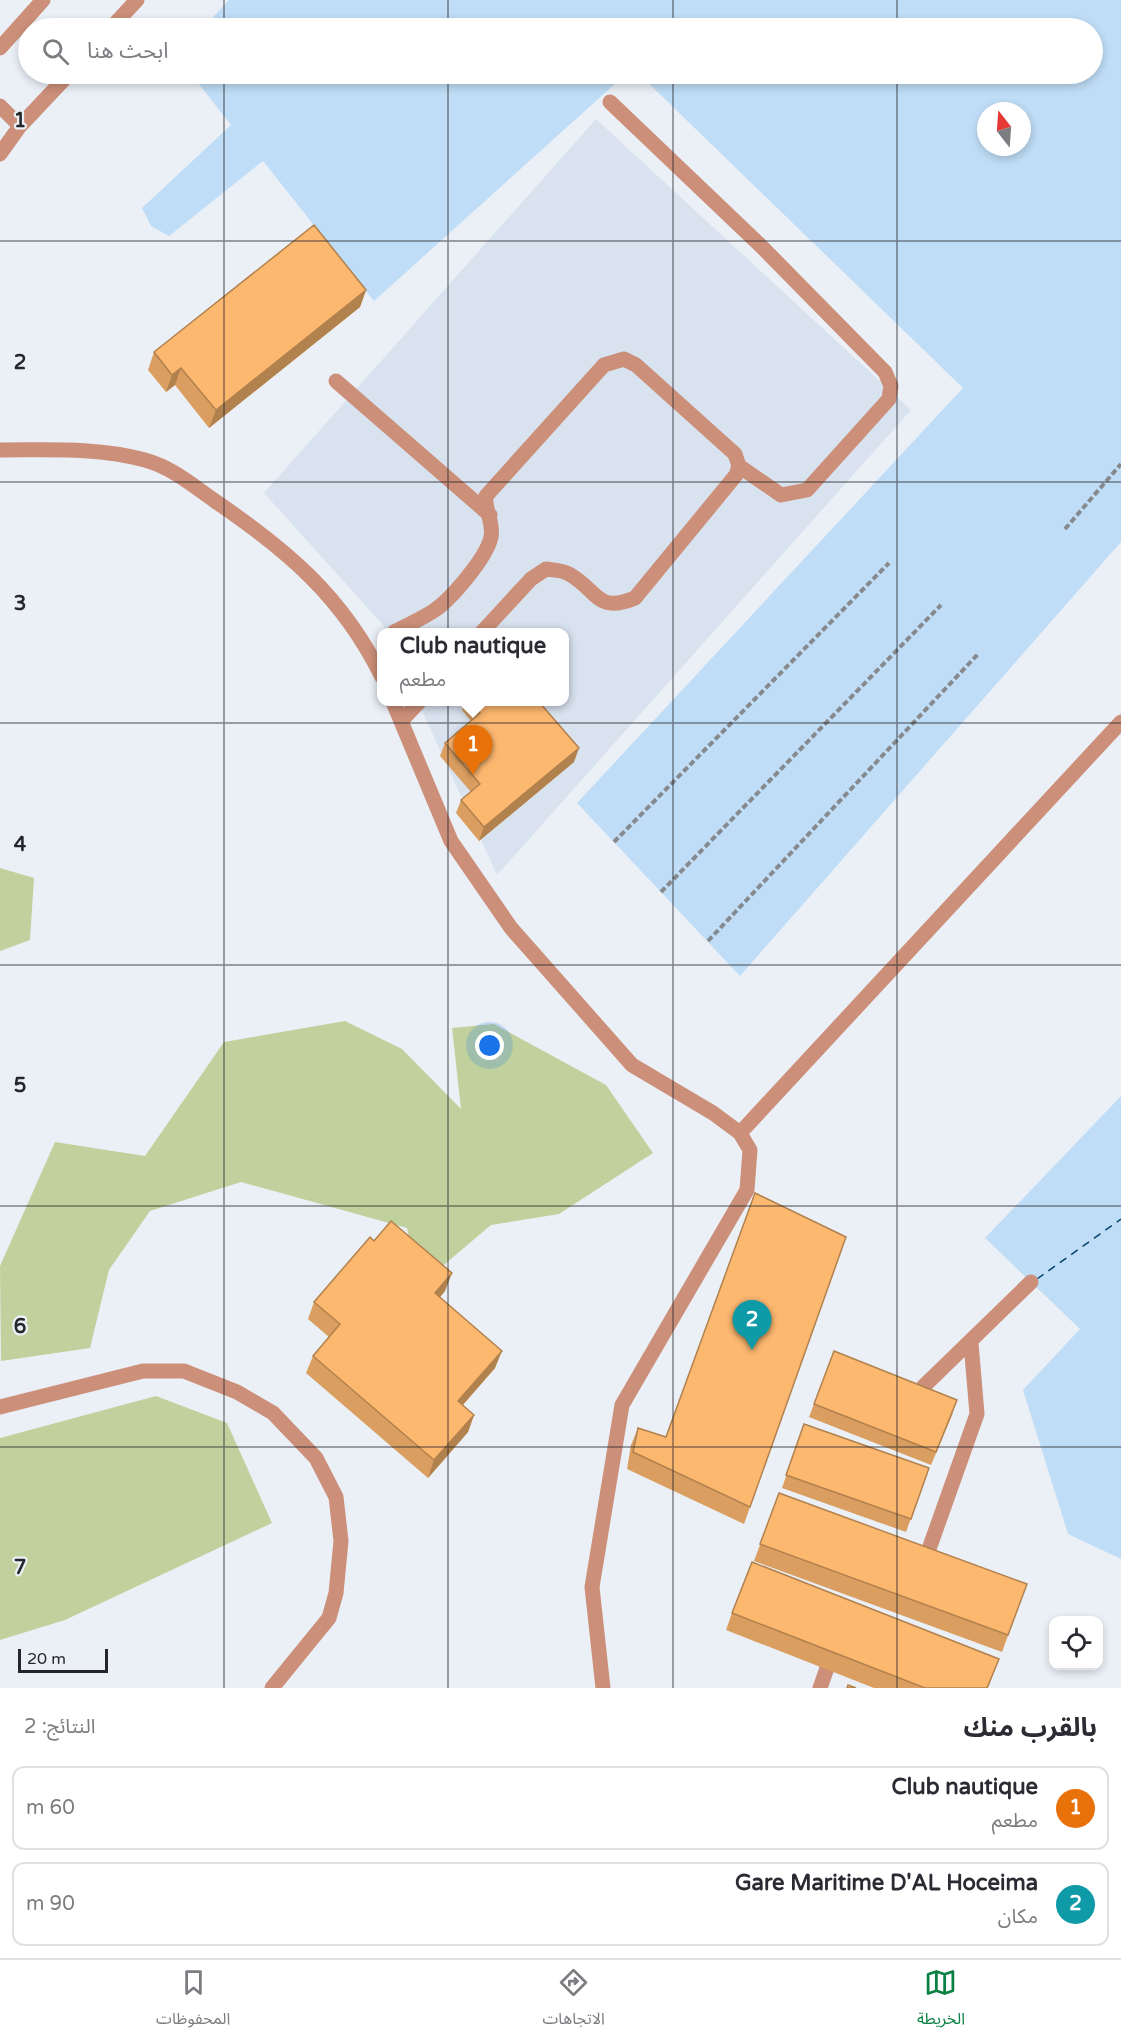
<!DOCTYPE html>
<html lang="ar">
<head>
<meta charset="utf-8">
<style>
  :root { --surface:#fff; --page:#f7f7f7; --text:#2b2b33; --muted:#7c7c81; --line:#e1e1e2; --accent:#0b8043 }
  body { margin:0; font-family:"Varela Round","Noto Sans Arabic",sans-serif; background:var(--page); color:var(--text); direction:rtl }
  .controls { position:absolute; right:18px; bottom:18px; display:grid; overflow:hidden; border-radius:12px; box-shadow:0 3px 9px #0003 }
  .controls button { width:54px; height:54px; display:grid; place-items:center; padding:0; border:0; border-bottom:2px solid var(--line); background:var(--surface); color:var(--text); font:30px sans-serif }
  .compass { position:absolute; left:977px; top:102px; width:54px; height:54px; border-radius:50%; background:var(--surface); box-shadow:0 3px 9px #0003; rotate:343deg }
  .scale { position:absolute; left:18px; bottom:15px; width:90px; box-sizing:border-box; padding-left:6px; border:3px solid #242629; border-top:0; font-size:16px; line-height:21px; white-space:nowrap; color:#242629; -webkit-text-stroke:4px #ebf0f7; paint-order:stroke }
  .you { position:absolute; left:490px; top:1046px; width:21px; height:21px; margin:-15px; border:4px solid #fff; border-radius:50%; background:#1a73e8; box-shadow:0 0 0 9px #1a73e833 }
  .badge { display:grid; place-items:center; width:39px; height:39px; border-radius:50%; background:var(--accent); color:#fff; font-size:20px; font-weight:700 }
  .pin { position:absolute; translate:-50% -50px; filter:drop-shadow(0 2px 3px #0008) }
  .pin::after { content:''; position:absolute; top:32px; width:21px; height:18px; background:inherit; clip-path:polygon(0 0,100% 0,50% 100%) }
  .popup { position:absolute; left:377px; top:628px; width:192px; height:78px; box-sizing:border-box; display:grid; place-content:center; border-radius:12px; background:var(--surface); filter:drop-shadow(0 2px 4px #0005); font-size:20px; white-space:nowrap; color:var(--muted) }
  .popup b { font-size:22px; color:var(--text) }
  .popup::after { content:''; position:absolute; left:50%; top:100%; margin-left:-12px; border:12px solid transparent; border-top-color:var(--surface) }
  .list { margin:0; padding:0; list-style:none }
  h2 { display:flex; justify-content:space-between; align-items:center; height:78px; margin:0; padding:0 24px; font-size:26px }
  h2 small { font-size:20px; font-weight:400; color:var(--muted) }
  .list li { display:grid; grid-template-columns:39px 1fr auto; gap:18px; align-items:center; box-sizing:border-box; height:84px; margin:0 12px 12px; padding:0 12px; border:2px solid var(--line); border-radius:12px }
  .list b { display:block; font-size:22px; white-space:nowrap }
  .list p { margin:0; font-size:20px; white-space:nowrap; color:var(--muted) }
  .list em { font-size:20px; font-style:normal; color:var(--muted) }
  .icon { flex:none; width:33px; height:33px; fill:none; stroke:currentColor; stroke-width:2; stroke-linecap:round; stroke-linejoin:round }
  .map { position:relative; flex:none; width:1121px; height:1688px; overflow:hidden; direction:ltr }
  .search { position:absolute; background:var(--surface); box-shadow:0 3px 9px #0003; left:18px; right:18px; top:18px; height:66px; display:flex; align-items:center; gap:15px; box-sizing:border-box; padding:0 21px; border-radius:33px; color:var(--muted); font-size:22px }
  .sheet { height:270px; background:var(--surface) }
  nav { display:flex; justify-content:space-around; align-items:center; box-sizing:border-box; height:84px; border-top:2px solid var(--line); background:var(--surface); font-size:16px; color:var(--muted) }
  nav a { display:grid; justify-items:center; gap:3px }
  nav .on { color:var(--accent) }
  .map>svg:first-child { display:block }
</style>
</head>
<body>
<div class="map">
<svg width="1121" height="1688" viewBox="0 0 1121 1688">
  <rect width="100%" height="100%" fill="#ebf0f7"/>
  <path fill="#d8e3ef" d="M 596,119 L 911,410 L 497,875 L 418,702 L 564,702 L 564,632 L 386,632 L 383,625 L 264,493 Z"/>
  <path fill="#c1d19d" d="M 0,868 L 34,878 L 30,940 L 0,951 Z
    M 345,1021 L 402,1049 L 461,1109 L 452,1028 L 494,1024 L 606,1085 L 653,1153 L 559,1214 L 491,1225 L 419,1286 L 407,1228 L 241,1182 L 150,1211 L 109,1270 L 90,1348 L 1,1361 L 0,1266 L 55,1142 L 145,1156 L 224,1042 Z
    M 156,1396 L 227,1423 L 272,1523 L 65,1620 L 0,1640 L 0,1438 Z"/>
  <path fill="#bfddf6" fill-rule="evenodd" d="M 229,0 L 1121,0 L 1121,542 L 740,976 L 577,803 L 963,388 L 639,74 L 1092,74 L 1092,28 L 203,28 ZM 986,111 L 1022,111 L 1022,147 L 986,147 Z
    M 191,74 L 626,74 L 374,301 L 263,161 L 169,236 L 151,226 L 142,208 L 231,125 Z
    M 1121,1096 L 1121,1559 L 1068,1534 L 1023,1390 L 1080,1329 L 985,1238 Z"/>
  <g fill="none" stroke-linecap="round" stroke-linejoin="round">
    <path stroke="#05446c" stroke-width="1.5" stroke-dasharray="8 6" stroke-linecap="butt" d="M 1037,1279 L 1121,1219"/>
    <path stroke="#86898e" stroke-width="4" stroke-dasharray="6 3" stroke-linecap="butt" d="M 1065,529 L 1121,464
      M 614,842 L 889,563
      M 661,892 L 941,605
      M 708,941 L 979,653"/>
    <path stroke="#cc8f79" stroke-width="15" d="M 111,28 L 137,0
      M 0,48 L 43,0
      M 610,102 L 761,246 L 885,372 L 891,386 L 889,399 L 807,490 L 781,495 L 739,466
      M 0,106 L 20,126
      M 0,154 L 20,126 L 69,74
      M 336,381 L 490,515
      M 0,450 C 48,450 98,447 145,460 C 173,468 192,485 215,501 C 287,550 343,597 382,677
      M 394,632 C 408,625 423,618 435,610 C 452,598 487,557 491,537 C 494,522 484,510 486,496 L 604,365 L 624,359 L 636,365 L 735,454 L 739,466 L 736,475 L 635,598 C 596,614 598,590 569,574 C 563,570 553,570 546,569 L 531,579 L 482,632
      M 393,702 L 451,841 L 511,928 L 632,1065 L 713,1113 L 740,1133 L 750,1150 L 747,1190 L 622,1405 L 592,1587 L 603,1688
      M 402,720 L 419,702
      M 740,1133 L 1121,722
      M 917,1404 L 923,1387 L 1031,1282
      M 0,1407 L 143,1371 L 184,1371 L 237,1392 L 273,1413 L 316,1458 L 336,1497 L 341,1541 L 336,1593 L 329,1618 L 272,1688
      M 923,1566 L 977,1414 L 971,1343
      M 820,1688 L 833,1651"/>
  </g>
  <path fill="#da9e60" d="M 366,290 L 360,307 L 209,428 L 175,385 L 166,392 L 148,370 L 154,352 Z
    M 465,702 L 539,702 L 574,762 L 479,841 L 456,813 L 461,800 L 471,792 L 440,756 L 445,743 L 471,721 L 462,710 Z
    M 846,1237 L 744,1524 L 627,1469 L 631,1445 L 638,1428 L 666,1437 Z
    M 445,1291 L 440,1297 L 495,1368 L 463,1405 L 474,1415 L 468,1432 L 428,1478 L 306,1373 L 313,1356 L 329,1337 L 308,1319 L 314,1302 Z
    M 834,1351 L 953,1413 L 931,1465 L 809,1417 Z
    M 804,1424 L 929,1468 L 906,1532 L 782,1488 Z
    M 779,1493 L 1027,1584 L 1002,1652 L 754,1561 Z
    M 732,1613 L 999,1659 L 988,1688 L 874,1688 L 726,1630 Z"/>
  <path fill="#b1814e" d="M 366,290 L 360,307 L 209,428 L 216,410 Z
    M 181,368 L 175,385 L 166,392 L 172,375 Z
    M 579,748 L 574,762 L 479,841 L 484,827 Z
    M 452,1273 L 445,1291 L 429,1310 L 435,1293 Z
    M 502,1351 L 495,1368 L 451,1418 L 458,1401 Z
    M 474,1415 L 468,1432 L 428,1478 L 434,1460 Z"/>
  <path fill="#fdb870" stroke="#b1814e" stroke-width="1.5" d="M 314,225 L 366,290 L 216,410 L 181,368 L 172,375 L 154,352 Z
    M 471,702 L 539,702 L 579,748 L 484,827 L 461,800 L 480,784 L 445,743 L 480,713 Z
    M 755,1193 L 846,1237 L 750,1507 L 633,1452 L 638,1428 L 666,1437 Z
    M 391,1221 L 452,1273 L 435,1293 L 502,1351 L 458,1401 L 474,1415 L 434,1460 L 313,1356 L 340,1324 L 314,1302 L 370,1237 L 374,1241 Z
    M 834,1351 L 957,1400 L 936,1452 L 814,1404 Z
    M 804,1424 L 929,1468 L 911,1519 L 786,1475 Z
    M 779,1493 L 1027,1584 L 1008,1635 L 760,1544 Z
    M 752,1562 L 999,1659 L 987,1688 L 925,1688 L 732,1613 Z
    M 848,1685 L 856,1688 L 847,1688 Z"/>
  <path fill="none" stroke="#242629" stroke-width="1.5" stroke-opacity="0.55" d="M 224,0 L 224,28M 448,0 L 448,28M 673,0 L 673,28M 897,0 L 897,28M 224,74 L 224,1688M 448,74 L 448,1688M 673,74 L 673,1688M 897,74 L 897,1688M 0,241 L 1121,241M 0,482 L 1121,482M 0,723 L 1121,723M 0,965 L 1121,965M 0,1206 L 1121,1206M 0,1447 L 1121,1447"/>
  <g font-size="20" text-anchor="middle" font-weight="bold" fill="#242629" stroke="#ebf0f7" stroke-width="4.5" stroke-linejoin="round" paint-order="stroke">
    <text x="20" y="127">1</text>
    <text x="20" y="369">2</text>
    <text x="20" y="610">3</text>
    <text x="20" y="851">4</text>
    <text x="20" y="1092">5</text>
    <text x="20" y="1333">6</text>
    <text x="20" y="1574">7</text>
  </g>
</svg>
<div class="controls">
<button><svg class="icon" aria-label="locate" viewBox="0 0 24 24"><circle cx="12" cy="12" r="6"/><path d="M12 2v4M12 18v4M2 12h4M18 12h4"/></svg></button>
</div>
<svg class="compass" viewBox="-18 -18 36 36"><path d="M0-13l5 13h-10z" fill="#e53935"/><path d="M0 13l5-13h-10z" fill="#7c7c81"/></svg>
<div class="scale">20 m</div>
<div class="you"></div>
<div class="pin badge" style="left:473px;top:775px;background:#e8710a">1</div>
<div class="popup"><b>Club nautique</b>مطعم</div>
<div class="pin badge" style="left:752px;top:1350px;background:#0f9aa8">2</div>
<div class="search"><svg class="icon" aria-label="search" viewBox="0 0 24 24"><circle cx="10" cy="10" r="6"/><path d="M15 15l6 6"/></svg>ابحث هنا</div>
</div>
<section class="sheet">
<h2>بالقرب منك<small>النتائج: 2</small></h2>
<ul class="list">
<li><span class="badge" style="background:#e8710a">1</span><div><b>Club nautique</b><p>مطعم</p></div><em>60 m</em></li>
<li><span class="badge" style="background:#0f9aa8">2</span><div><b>Gare Maritime D'AL Hoceima</b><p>مكان</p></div><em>90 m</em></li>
</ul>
</section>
<nav>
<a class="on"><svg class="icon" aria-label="map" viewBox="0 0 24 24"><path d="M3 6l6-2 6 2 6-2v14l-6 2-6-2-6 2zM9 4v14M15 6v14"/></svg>الخريطة</a>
<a><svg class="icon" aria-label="directions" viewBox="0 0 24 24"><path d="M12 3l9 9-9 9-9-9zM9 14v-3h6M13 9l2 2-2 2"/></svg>الاتجاهات</a>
<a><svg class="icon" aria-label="saved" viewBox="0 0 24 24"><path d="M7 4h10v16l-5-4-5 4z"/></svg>المحفوظات</a>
</nav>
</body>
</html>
